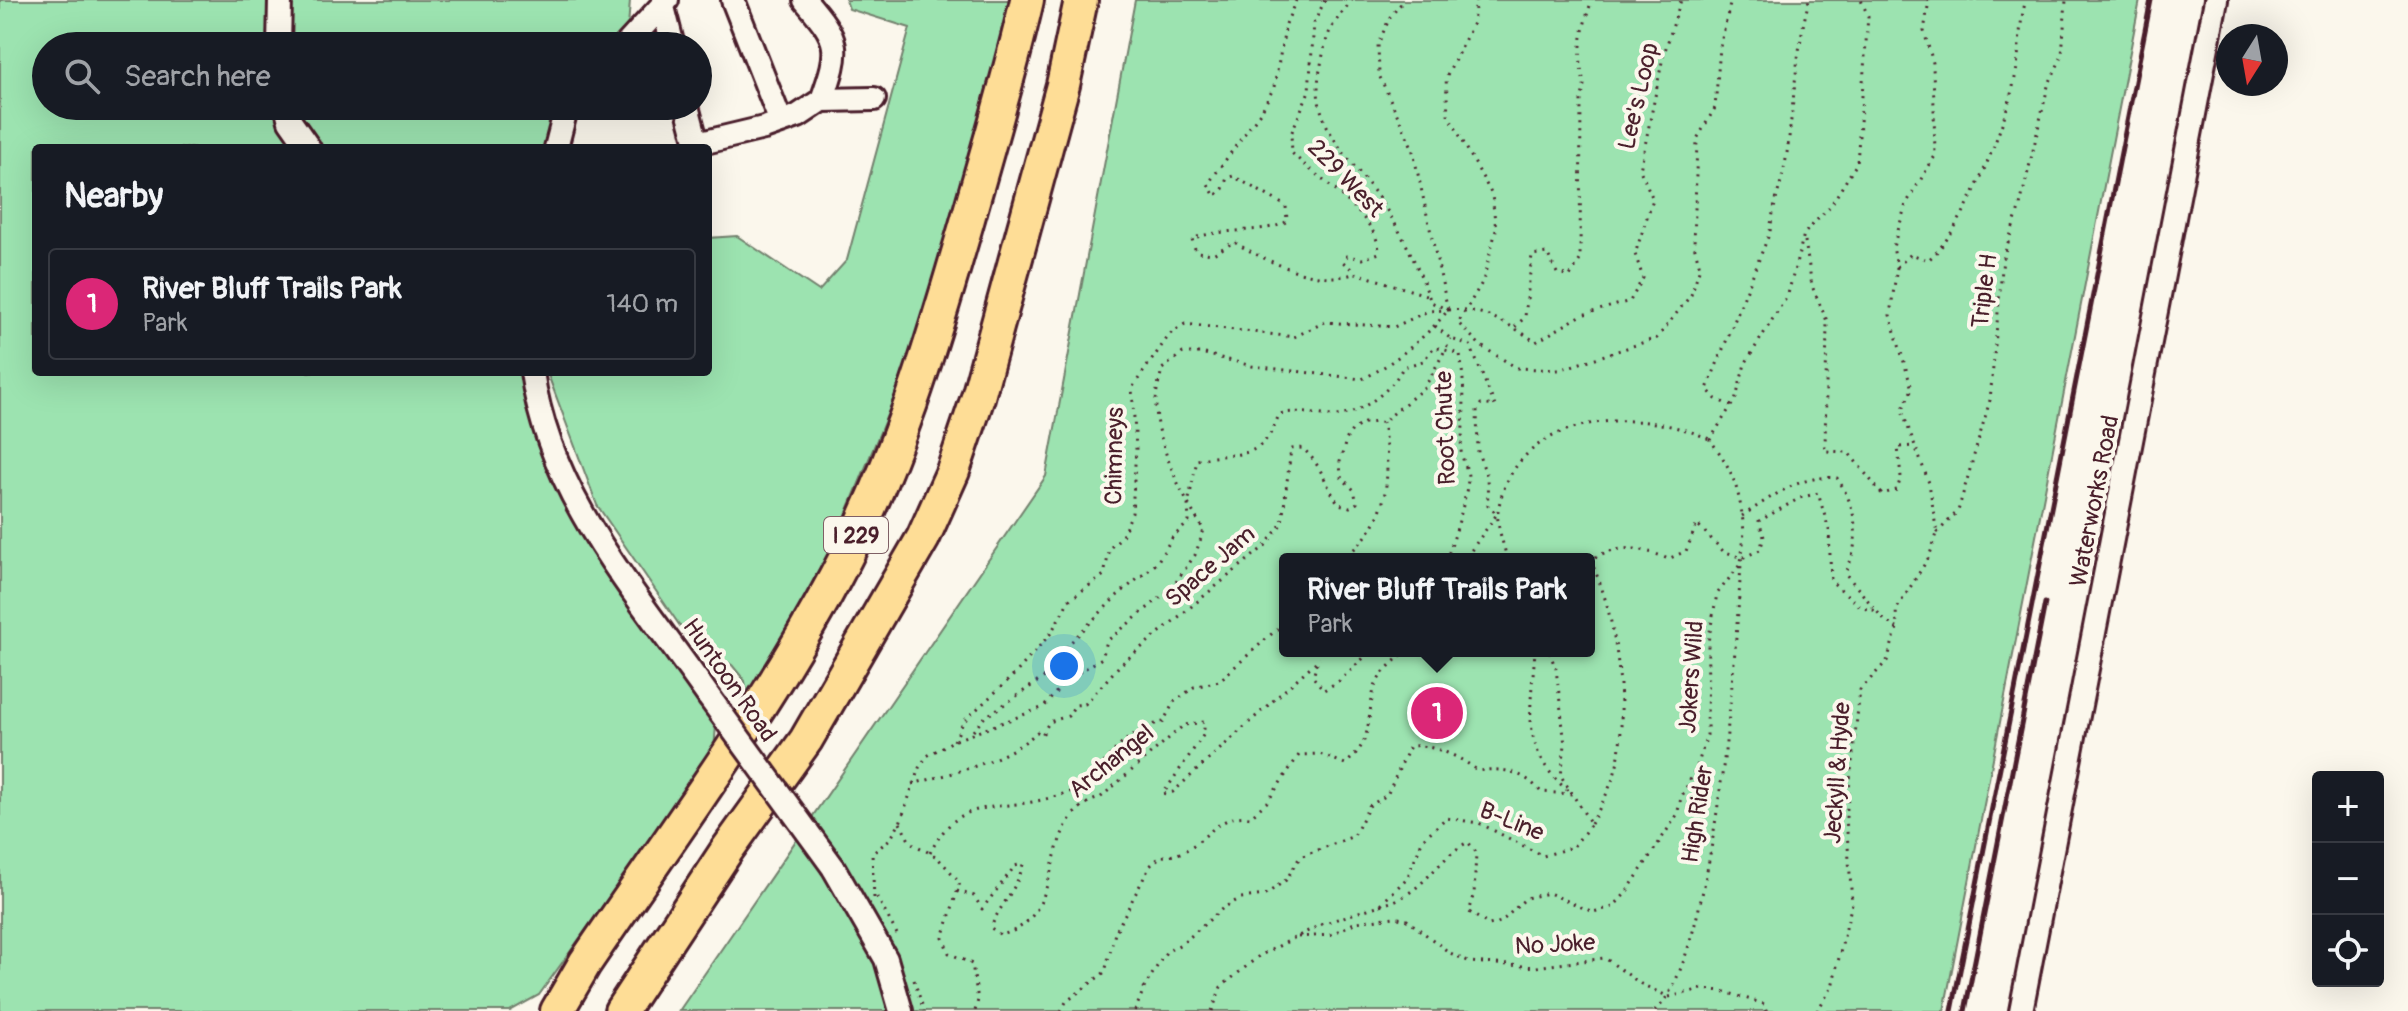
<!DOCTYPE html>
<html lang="en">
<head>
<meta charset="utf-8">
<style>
  :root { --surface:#171b24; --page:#242831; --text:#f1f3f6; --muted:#9ea1a6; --line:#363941; --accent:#db2777 }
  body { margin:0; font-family:Pangolin,sans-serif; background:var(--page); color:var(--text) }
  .controls { position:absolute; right:24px; bottom:24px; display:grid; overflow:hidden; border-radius:8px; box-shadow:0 8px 32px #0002 }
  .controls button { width:72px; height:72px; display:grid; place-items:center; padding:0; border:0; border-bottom:2px solid var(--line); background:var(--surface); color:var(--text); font:40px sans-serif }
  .compass { position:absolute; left:2216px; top:24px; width:72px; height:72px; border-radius:50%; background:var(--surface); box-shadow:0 8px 32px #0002; rotate:191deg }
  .you { position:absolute; left:1064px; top:666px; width:28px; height:28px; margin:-20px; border:6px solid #fff; border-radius:50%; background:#1a73e8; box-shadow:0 0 0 12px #1a73e833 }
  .badge { display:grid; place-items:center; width:52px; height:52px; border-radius:50%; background:var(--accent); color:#fff; font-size:26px; font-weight:700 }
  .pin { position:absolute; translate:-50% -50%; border:4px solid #fff; box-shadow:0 2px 8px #0006 }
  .popup { position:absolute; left:1279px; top:553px; width:316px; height:104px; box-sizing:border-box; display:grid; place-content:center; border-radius:8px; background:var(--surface); filter:drop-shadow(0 2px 6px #0005); font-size:26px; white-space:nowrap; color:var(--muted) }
  .popup b { font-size:30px; color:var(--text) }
  .popup::after { content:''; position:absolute; left:50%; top:100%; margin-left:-16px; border:16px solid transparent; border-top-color:var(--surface) }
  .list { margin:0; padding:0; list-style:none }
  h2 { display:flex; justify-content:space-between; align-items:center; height:104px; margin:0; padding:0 32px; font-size:34px }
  h2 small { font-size:26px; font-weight:400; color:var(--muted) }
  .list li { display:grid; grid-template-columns:52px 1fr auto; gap:24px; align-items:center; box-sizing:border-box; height:112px; margin:0 16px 16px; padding:0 16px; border:2px solid var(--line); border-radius:8px }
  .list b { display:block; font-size:30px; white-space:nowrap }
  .list p { margin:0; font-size:26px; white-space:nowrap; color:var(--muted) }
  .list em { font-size:26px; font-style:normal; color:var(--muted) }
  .icon { flex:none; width:44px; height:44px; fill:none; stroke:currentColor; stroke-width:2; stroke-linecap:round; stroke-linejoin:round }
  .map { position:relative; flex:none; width:2408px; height:1011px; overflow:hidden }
  .search { position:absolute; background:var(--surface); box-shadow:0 8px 32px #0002; left:32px; top:32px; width:680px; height:88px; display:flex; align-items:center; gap:20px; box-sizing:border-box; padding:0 28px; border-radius:44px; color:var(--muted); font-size:30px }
  .panel { position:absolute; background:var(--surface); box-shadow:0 8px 32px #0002; left:32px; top:144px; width:680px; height:232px; border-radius:8px }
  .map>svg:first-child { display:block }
</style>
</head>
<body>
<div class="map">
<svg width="2408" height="1011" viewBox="0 0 2408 1011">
  <rect width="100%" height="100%" fill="#fbf7ec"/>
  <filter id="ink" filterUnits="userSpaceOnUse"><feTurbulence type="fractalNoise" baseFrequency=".0125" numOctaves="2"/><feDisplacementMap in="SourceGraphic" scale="16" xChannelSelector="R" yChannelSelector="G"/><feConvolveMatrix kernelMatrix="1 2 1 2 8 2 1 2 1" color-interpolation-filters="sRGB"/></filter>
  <g filter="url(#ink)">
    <path fill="#9ce3b0" stroke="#73816e" stroke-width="2" fill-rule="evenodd" d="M 0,0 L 630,0 L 628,28 L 617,46 L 46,46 L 46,106 L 579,106 L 560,148 L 36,148 L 36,372 L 522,372 L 538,437 L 716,725 L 714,751 L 539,995 L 510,1011 L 0,1011 Z
      M 846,0 L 1011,0 L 994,86 L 935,298 L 816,588 L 748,703 L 745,681 L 732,665 L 691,642 L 597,505 L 547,372 L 708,372 L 708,238 L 737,236 L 819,291 L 847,260 L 910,28 L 849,9 Z
      M 1135,0 L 2140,0 L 1944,1011 L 679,1011 L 1046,476 ZM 1285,559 L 1589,559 L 1589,651 L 1285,651 Z"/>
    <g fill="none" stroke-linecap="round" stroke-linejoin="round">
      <defs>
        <path id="minor" d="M 733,0 L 781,122
          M 805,0 C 840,41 841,47 822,100
          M 663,7 L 673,46
          M 279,46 L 280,0
          M 625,46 L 667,0
          M 286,106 L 290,121 L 309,148
          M 687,106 L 697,144 L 764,128 L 798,116 L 822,100 L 874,99
          M 556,148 L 565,113 L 571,106
          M 532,372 C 550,499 638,595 709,697
          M 833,867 L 886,959 L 901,1011
          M 2021,1011 L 2216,0"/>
        <path id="highway" d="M 557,1011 L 585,963 C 671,836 763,713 835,578 C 896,465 932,344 967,222 C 988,148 1010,75 1027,0
          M 621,1011 L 727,850 L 806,740 L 923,538 L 953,471 L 978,397 L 1063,85 L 1081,0"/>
      </defs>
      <use href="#minor" stroke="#4a1f2b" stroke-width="28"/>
      <use href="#highway" stroke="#4a1f2b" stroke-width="38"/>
      <path stroke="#4a1f2b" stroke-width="3" stroke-dasharray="2 6" stroke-linecap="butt" d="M 1296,0 L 1286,24 L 1274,87 L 1262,110 L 1208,184 L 1215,196 L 1223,189 L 1227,178 L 1233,176 L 1286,206 L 1287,221 C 1270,234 1221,227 1192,239 L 1196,252 L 1213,254 L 1234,242 C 1266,261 1319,287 1356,273
        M 1325,0 L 1314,23 L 1309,91 L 1291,134 L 1292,153 C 1317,179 1380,217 1379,253 L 1363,259 L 1347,256 L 1343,262 L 1356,273 L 1429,296
        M 1476,0 L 1473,23 L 1446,78 L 1448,114 L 1492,195 L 1496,230 L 1483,281 L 1458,323 L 1481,346 L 1517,368 L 1559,370 L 1657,338 L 1691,295 L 1700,267 L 1694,245 L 1697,139 L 1715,108 L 1720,47 L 1731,0
        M 1805,241 L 1812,286 L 1827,321 L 1825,451 L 1848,452 L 1882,494 L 1897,490 L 1901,477 L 1898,447 L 1915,446
        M 1897,267 L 1911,254 L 1928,260 C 1965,231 2010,115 2017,67 C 2020,44 2019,23 2026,0
        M 1448,310 C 1479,306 1511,325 1536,342 L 1582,315 L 1630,301 L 1643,278 L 1635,254 L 1653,199 L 1640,170 L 1663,57 L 1681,0
        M 1435,326 L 1451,339 L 1470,345 L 1495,406 L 1481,404 L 1477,410 L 1478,453 L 1487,476 L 1488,506 L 1497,514 L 1465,559
        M 1515,327 L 1525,317 L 1532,255 L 1547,253 L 1557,273 L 1570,276 L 1580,260 L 1581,98 C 1587,84 1582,80 1581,66 C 1579,43 1584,22 1592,0
        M 1731,406 L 1716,399 L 1707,389 L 1770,232 C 1773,204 1783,180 1787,153 C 1794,102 1796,50 1809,0
        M 1742,516 C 1772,497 1800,474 1837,478 C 1857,507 1862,542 1845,573 L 1885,621 L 1897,628
        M 1937,533 L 1958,511 L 1990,400 L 2003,258 L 2020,206 L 2048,86 L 2062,56 L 2066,0
        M 1341,559 C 1391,525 1391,477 1383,422
        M 1507,559 C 1504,545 1496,525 1498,511 C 1514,413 1636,405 1709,439
        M 1317,663 L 1313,677 L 1324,690 L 1339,681 L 1371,651
        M 973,731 L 984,718 L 1055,670 L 1068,645 L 1118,595 L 1156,564 L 1172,538 L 1189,522 L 1188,504 L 1197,460 C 1236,450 1262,465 1279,414 C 1304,408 1324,419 1343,415 C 1366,410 1394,387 1403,367 L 1423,361 L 1434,347 L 1460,354 C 1465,387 1465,414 1461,446 C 1460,457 1467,466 1468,476 C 1469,489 1452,548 1446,559
        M 954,741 L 964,721 L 1015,674 L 1051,633 L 1069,600 L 1104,575 L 1110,548 L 1122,536 L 1132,513 L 1136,448 L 1132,388 L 1170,334 L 1185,324 L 1294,337 L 1325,322 L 1394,327 L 1428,311 L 1448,310 L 1431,302 C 1418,267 1403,234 1382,203 C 1354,160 1308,127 1320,70 C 1327,33 1327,31 1352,0
        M 912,784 C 953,773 1005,762 1037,732 L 1042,735 L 1049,722 L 1068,716 L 1075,705 L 1085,704 L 1120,665 L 1265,546 L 1282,523 L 1291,449 L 1302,448 C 1321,463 1325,485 1339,504 L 1350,507 L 1357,503 L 1354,490 L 1341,477 L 1340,462 L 1346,440 L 1352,430 L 1364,423 L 1383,422 L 1425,387 L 1451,339
        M 900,823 L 910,842 L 937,857 L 960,882 L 943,938 L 949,953 L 972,964 L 978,1000 L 975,1011
        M 1591,824 C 1602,804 1616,778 1619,755 C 1626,698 1616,611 1590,560 C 1617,544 1639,546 1668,559 L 1686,551 L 1697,524 L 1723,551 L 1742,558 L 1760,550 L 1764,537 L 1759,521 L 1800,498 L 1818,493 L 1829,530 L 1831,581 L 1862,608 L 1878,611
        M 930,853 C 952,810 972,809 1017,804 C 1041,802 1068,793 1091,784 C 1104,757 1132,728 1163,722 L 1174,702 L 1194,687 L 1219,681 L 1285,622
        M 957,891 L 974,896 L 982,909 L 1015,866 L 1023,864 C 1018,889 999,905 991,928 L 1001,935 C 1071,919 1034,816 1100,798 L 1184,725 L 1204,722 L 1204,734 L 1163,794 L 1173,792 L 1320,658
        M 877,897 L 898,936
        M 874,898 L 872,854 L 891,838 L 900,823 L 919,768 L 927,756 L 953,741 L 1044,707 L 1065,681 L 1102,658 L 1107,641 L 1171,589 L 1195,555 L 1204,530 C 1183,499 1154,439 1156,400 C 1156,390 1160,379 1162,369 L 1183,353 L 1201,353 L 1252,366 L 1362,379 C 1389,367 1430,334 1448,310 L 1412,147 L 1379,75 L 1378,44 L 1390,17 L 1404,0
        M 1380,905 C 1424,896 1434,860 1468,842 L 1476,852 L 1474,896 L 1469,912 L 1489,925 L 1501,922 L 1526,898 L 1549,893 L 1593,912 L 1613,907 L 1626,893 L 1677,815 L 1681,798 L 1698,764 L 1707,735 L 1708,642 L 1717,594 L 1739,566
        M 1298,937 L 1330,935 L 1356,922 L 1394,917 L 1407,920 L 1450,953 L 1470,962 L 1536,967 L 1605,958 L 1641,984 L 1669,997 L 1702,989 L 1722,991 L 1764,1004 L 1766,1011
        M 914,980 L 924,1011
        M 1061,1011 L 1066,1002 L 1105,972 L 1115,933 L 1150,866 L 1161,856 C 1199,859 1212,811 1250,817 L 1268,801 L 1299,755 L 1320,754 L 1345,764 C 1373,742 1366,722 1374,690 C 1379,673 1393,662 1407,651
        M 1135,1011 L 1145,986 L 1166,952 L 1183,943 L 1223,908 L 1241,898 L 1265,895 L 1286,880 L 1300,857 L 1354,836 L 1369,806 L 1387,795 L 1410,746 C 1433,744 1461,757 1478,771 C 1504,767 1524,772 1541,792 L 1572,794 C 1518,751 1531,710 1535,651
        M 1212,1011 L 1221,987 L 1259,956 L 1322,924 L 1380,905 L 1407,878 L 1423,839 L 1446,818 L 1479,823 L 1543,856 L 1573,847 L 1591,824 L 1561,776 L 1565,745 L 1562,719 L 1556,669 L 1549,651
        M 1655,1011 C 1715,958 1736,651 1741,564 C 1742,550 1745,536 1743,522 C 1739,488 1731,466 1710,440 L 1736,398 L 1745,364 L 1788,294 L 1804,234 L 1831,205 L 1857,163 L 1868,16 L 1861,0
        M 1817,1011 L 1832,987 L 1852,903 L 1846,817 L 1860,690 L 1887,661 L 1897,628 L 1896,610 L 1929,557 L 1937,534 L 1929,483 L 1902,411 L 1912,389 L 1890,315 L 1897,267 L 1893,247 L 1906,204 L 1935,156 L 1933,63 L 1924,31 L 1929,0"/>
      <use href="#minor" stroke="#fbf7ec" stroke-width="22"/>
      <use href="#highway" stroke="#fedd96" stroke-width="32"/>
      <path stroke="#4a1f2b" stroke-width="5" d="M 1952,1011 L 2151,0
        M 1965,1011 L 2045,603"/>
      <defs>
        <path id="minor-bridge" d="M 709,697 L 833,867"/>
      </defs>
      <use href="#minor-bridge" stroke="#4a1f2b" stroke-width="28" stroke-linecap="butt"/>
      <use href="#minor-bridge" stroke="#fbf7ec" stroke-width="22"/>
    </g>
  </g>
  <g text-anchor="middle" stroke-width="8" stroke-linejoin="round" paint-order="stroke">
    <rect fill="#fbf7ec" stroke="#7f6065" stroke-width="2" x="824" y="517" width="64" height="36" rx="6"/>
    <g font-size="22" font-weight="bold" fill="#4a1f2b">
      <text x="856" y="543">I 229</text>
    </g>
    <g font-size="24" fill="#4a1f2b" stroke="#fbf7ec">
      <text transform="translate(1638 96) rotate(-77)" y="8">Lee's Loop</text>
      <text transform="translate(1346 178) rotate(46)" y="8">229 West</text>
      <text transform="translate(1984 291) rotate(-83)" y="8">Triple H</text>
      <text transform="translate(1445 428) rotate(-92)" y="8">Root Chute</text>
      <text transform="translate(1114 456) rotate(-89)" y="8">Chimneys</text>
      <text transform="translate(2094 501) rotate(-79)" y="8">Waterworks Road</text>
      <text transform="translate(1210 566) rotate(-41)" y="8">Space Jam</text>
      <text transform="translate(1691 677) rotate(-86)" y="8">Jokers Wild</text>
      <text transform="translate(730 680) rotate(55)" y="8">Huntoon Road</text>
      <text transform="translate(1111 761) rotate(-39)" y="8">Archangel</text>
      <text transform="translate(1837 773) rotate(-86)" y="8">Jeckyll &amp; Hyde</text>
      <text transform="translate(1697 814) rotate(-81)" y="8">High Rider</text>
      <text transform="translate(1512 821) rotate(22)" y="8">B-Line</text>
      <text transform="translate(1555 944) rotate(-3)" y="8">No Joke</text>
    </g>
  </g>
</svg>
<div class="controls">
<button>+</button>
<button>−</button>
<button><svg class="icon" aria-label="locate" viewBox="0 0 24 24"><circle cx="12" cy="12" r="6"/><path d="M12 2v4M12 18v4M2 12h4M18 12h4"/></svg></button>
</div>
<svg class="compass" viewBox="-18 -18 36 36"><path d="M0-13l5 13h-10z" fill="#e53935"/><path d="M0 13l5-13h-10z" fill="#9ea1a6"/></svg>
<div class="you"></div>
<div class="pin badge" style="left:1437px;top:713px">1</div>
<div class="popup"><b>River Bluff Trails Park</b>Park</div>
<div class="search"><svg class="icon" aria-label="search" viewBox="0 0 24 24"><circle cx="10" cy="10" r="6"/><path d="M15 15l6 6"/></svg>Search here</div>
<section class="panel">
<h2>Nearby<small></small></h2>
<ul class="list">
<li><span class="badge">1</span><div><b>River Bluff Trails Park</b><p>Park</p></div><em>140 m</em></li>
</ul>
</section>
</div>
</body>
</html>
